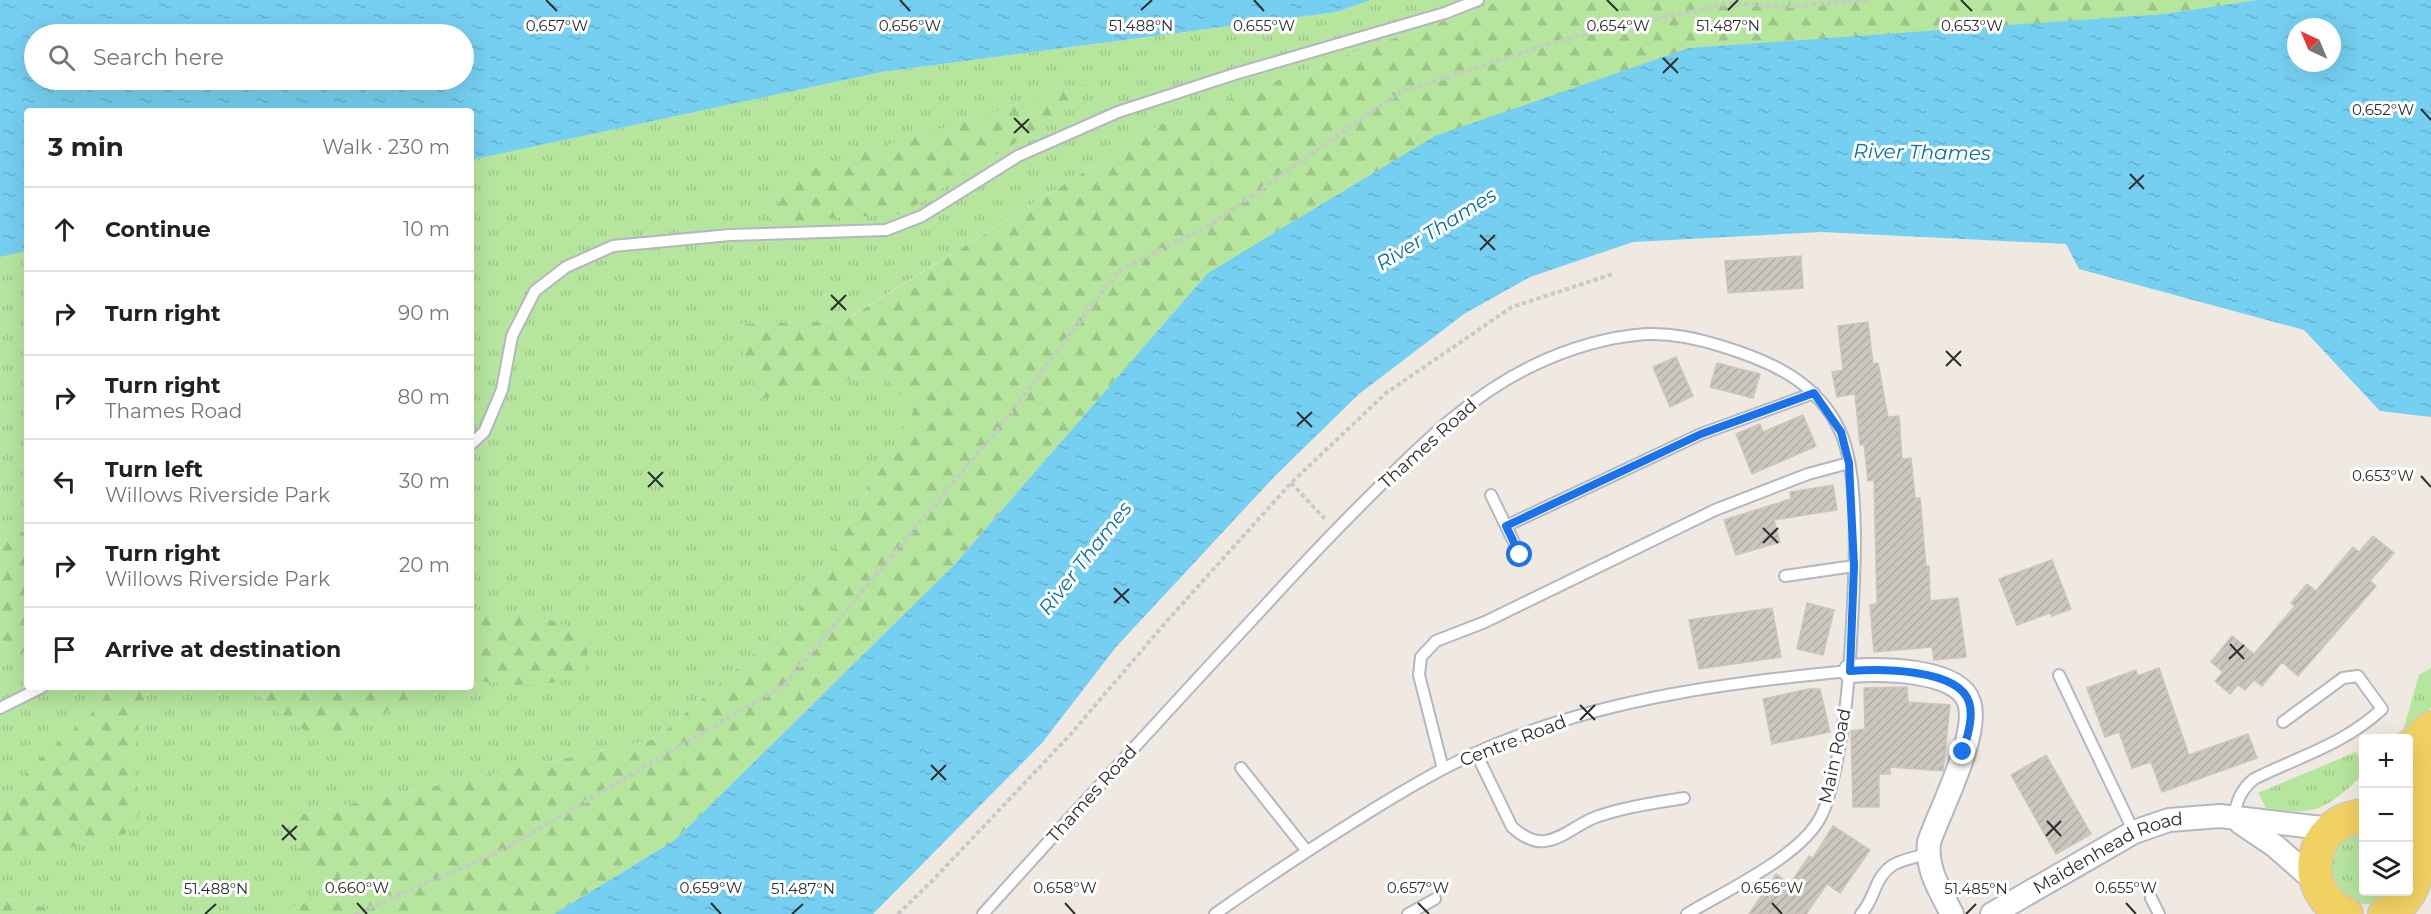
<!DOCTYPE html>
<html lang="en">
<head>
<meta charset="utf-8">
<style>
  :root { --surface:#fff; --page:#f2f2f2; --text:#222; --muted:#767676; --line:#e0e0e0 }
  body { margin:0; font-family:Montserrat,sans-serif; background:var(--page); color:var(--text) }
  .controls { position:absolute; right:18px; bottom:18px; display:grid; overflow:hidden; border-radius:6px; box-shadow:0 6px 24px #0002 }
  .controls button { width:54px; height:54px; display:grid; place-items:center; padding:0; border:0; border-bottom:2px solid var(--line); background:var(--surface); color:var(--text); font:30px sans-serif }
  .compass { position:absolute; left:2287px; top:18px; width:54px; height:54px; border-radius:50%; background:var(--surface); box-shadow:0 6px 24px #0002; rotate:316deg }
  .stop { position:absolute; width:18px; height:18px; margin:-14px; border:4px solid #1a73e8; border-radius:50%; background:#fff }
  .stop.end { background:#1a73e8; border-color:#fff; box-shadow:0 2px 6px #0008 }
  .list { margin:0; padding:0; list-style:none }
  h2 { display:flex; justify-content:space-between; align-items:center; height:78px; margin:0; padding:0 24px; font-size:26px }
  h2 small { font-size:20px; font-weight:400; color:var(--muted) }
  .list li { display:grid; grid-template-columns:39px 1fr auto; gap:18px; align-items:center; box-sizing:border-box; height:84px; padding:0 24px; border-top:2px solid var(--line) }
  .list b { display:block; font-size:22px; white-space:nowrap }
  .list p { margin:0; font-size:20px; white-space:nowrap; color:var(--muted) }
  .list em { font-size:20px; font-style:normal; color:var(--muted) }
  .icon { flex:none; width:33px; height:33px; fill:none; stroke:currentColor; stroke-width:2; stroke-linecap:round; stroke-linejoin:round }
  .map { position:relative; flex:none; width:2431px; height:914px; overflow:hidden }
  .search { position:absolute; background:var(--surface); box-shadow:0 6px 24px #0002; left:24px; top:24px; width:450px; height:66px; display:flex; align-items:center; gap:15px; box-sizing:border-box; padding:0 21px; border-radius:33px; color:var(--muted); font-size:22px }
  .panel { position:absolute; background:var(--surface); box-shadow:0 6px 24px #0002; left:24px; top:108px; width:450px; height:582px; border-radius:6px }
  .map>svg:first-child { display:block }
</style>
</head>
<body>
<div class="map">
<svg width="2431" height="914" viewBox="0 0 2431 914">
  <defs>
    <pattern id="grass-tufts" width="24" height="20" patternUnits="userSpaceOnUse" patternTransform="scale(1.5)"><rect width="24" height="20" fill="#b6e59e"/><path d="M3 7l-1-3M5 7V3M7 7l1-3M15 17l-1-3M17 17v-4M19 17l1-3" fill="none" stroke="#9dc588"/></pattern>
    <pattern id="forest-firs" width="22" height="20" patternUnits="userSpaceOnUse" patternTransform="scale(1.5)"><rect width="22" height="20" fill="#b6e59e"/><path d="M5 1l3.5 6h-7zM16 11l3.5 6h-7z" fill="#9dc588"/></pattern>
    <pattern id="water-ripples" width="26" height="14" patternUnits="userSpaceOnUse" patternTransform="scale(1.5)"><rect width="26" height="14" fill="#75cff0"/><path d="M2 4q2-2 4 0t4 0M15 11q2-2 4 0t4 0" fill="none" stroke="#66b2ce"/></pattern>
    <pattern id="building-hatch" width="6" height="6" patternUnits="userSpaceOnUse" patternTransform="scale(1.5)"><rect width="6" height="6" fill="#cbc7bf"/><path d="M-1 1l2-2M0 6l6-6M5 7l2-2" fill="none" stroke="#afaba4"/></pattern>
  </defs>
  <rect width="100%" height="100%" fill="#efe9e1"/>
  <path fill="url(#grass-tufts)" d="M 1371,0 L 1503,0 L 1329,61 L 1160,125 L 843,321 L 735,324 L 758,398 L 883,373 L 913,412 L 794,619 L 656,739 L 280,819 L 331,897 L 267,914 L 61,914 L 20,899 L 0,900 L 0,257 L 27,251 L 27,687 L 471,687 L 471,160 L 882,72 L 1336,12 Z
    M 2431,668 L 2431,708 L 2401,738 L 2419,675 Z
    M 2356,752 L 2363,764 L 2363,775 C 2326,808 2318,817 2266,808 L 2258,793 Z
    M 2363,829 L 2364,892 L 2393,892 C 2387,896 2381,901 2373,903 C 2353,908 2330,891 2329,870 C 2328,862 2335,850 2337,843 Z"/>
  <path fill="url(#forest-firs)" d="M 1503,0 L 2257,0 L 2164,14 L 1208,273 L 955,564 L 675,840 L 554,914 L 267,914 L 330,896 L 280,819 L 656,739 L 794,619 L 913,412 L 883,373 L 758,399 L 734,324 L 844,321 L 1160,125 L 1329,61 Z
    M 1090,83 L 1036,130 L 901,214 L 768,222 L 797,172 Z
    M 27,531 L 27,648 L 21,654 L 0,655 L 0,542 Z
    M 471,610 L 535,615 L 589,633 L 586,670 C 555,691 507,685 471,680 Z
    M 112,687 L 148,687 L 139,719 L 133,768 L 142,810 L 125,834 L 0,864 L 0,802 L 43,755 L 88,718 Z
    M 249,687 L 427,687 C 393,703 358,740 317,735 C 301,733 261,699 249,687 Z
    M 20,899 L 61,914 L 0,914 L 0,900 Z"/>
  <path fill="url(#water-ripples)" fill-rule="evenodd" d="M 0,0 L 1371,0 L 1336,12 L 882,72 L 471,160 L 471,111 L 27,111 L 27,251 L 0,257 ZM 34,34 L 464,34 L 464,80 L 34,80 Z
    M 2257,0 L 2431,0 L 2431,417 L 2380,411 L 2304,330 L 2079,269 L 2066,244 L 1822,232 L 1633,242 L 1530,277 L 1464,314 L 1359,394 L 1274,477 L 1116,647 L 1042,743 L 873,914 L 554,914 L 675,840 L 955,564 L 1208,273 L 1435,136 L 1689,48 L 2164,14 ZM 2296,27 L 2332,27 L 2332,63 L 2296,63 Z"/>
  <path fill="url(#building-hatch)" stroke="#cbc5ba" stroke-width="1.5" d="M 1801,256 L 1803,288 L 1728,293 L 1725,261 Z
    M 1868,322 L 1873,364 L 1878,363 L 1888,417 L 1899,416 L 1902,459 L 1911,458 L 1915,498 L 1920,498 L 1926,566 L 1929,566 L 1930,601 L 1958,598 L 1966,657 L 1934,660 L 1932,647 L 1874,652 L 1870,605 L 1877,604 L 1874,480 L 1868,481 L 1864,444 L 1860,445 L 1855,394 L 1837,397 L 1832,372 L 1843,370 L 1838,326 Z
    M 1676,357 L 1693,396 L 1670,407 L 1653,367 Z
    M 1717,363 L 1760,374 L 1753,398 L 1710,387 Z
    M 1803,415 L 1816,446 L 1752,474 L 1736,434 L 1760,424 L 1763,432 Z
    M 1833,485 L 1837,510 L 1774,520 L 1780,542 L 1736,555 L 1724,520 L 1791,499 L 1790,492 Z
    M 2373,536 L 2394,553 L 2370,581 L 2376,586 L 2298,676 L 2282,662 L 2262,686 L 2254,680 L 2245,690 L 2238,685 L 2230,694 L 2215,681 L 2223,672 L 2211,662 L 2232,636 L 2254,654 L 2295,606 L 2291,603 L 2307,584 L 2316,591 L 2353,547 L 2359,552 Z
    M 2052,560 L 2071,609 L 2052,616 L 2050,613 L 2017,625 L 1999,579 Z
    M 1807,603 L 1834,610 L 1823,655 L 1797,649 Z
    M 1772,608 L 1781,657 L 1699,669 L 1689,620 Z
    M 2159,668 L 2189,755 L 2248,734 L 2257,758 L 2162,792 L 2151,762 L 2132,768 L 2119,732 L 2105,737 L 2087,688 L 2136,670 L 2138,676 Z
    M 1907,687 L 1908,702 L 1950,705 L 1943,771 L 1890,767 L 1890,774 L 1879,774 L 1879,807 L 1853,807 L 1851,731 L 1865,729 L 1864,688 Z
    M 1808,689 L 1820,689 L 1830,732 L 1772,744 L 1763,699 Z
    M 2046,755 L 2091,834 L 2056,854 L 2011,775 Z
    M 1833,826 L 1870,850 L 1840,893 L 1827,884 L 1806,914 L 1749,914 L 1776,874 L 1790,884 L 1809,856 L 1813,858 Z"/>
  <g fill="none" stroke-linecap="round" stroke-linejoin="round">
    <defs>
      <path id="service" d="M 471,444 L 484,432 L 502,390 L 512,336 L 535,291 L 566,267 L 613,246 L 730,235 L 886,230 L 922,216 L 1018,156 L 1118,112 L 1235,74 L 1445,13 L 1478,0
        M 1491,495 L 1520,555
        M 1506,526 L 1701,434 L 1814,393
        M 1785,576 L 1854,566
        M 2059,675 L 2134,832
        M 0,708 L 42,687
        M 1476,753 L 1512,827 C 1521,835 1532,843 1545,841 C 1563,839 1579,823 1596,817 C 1624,807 1654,803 1684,798
        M 1241,768 L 1306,850
        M 1443,769 L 1419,675 L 1421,657 L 1436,641 L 1485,622 L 1715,510 L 1808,474 L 1849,463
        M 2233,818 C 2237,802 2240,790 2254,779 C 2300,756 2343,745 2382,709 L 2358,676 L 2343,678 L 2283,722
        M 2151,898 L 2159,914
        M 983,914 C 1076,811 1169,709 1263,608 C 1303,564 1344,521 1386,480 C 1430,436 1476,393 1532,366 C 1567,349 1607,337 1646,334 C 1672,333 1696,338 1721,346 C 1770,361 1817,381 1840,431 C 1862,478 1854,588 1851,641 C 1849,687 1844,730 1834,775 C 1830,791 1827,808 1817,823 C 1794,859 1724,892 1687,914
        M 1215,914 C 1270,875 1325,839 1382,804 C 1420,781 1458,759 1499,743 C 1610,698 1731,682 1850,671
        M 1408,914 L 1435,899
        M 1861,914 C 1868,907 1871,898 1875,889 C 1886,861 1901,861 1927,854"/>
      <g id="minor">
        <path d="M 1850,671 C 1878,669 1958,668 1969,702 C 1980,734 1940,810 1929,842 C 1926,870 1940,890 1952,914"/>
        <path d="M 2241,823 L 2275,846 L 2317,883"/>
        <path id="s1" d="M 1992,914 L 2134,832 L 2169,820 L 2220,816 L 2331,829"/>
      </g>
      <path id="primary" d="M 2408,749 L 2431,728
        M 2415,853 L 2417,812 L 2431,765
        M 2346,914 C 2296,891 2309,820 2364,816
        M 2385,914 C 2413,901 2426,866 2408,839"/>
    </defs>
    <use href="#service" stroke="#b4b7c1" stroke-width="14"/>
    <use href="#minor" stroke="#b4b7c1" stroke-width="26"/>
    <use href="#primary" stroke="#c9c9c9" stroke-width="36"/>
    <path stroke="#c9c9c9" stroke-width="4" stroke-dasharray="4.5 3" stroke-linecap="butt" d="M 1291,483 L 1326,520
      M 355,914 L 503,850 L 784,685 L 1003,423 L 1118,271 L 1207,227 L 1400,92 L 1569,38 L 1731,3 L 1780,7 L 1871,0
      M 898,914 L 934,879 L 1070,735 L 1166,622 L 1291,483 L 1386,393 L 1512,307 L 1613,274"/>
    <use href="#service" stroke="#fff" stroke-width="10"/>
    <use href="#minor" stroke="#fff" stroke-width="22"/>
    <use href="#primary" stroke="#f2d163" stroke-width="33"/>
  </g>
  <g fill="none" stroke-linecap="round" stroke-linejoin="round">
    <path stroke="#1a73e8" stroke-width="8" d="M 1520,555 L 1506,526 L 1701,434 L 1814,393 L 1841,432 L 1849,463 L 1854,566 L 1850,671 C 1878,669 1958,668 1969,702 C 1974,717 1967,737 1963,752"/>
  </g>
  <path fill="none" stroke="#2e2e2e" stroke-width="2" d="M 546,0 L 557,11M 900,0 L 910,11M 1254,0 L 1264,11M 1607,0 L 1618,11M 1961,0 L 1972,11M 1141,10 L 1152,0M 1728,10 L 1738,0M 1663,58 L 1678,73M 1663,73 L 1678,58M 2421,109 L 2431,120M 1014,118 L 1029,133M 1014,133 L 1029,119M 2130,174 L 2144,189M 2129,189 L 2144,175M 1480,235 L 1495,250M 1480,250 L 1495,235M 831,295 L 846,310M 831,310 L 846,295M 1946,351 L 1961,366M 1946,366 L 1961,351M 1297,412 L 1312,427M 1297,426 L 1312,412M 648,472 L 663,487M 2421,476 L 2431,487M 648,487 L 663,472M 1763,528 L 1778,543M 1763,543 L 1778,528M 1114,588 L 1129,603M 1114,603 L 1129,589M 2230,644 L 2244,659M 2229,659 L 2244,645M 1580,705 L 1595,720M 1580,720 L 1595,705M 931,765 L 946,780M 931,780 L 946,765M 2047,821 L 2061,836M 282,825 L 296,840M 2046,836 L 2061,821M 282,840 L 297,826M 357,903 L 367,914M 711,903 L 721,914M 1065,903 L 1075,914M 1418,903 L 1429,914M 1772,903 L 1782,914M 2126,903 L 2136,914M 205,914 L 216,904M 792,914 L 803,904M 1966,914 L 1976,904"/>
  <g text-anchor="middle" stroke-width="6" stroke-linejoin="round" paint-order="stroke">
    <g font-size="18" fill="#2e2e2e" stroke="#fff">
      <text transform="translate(1428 444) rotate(-42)" y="6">Thames Road</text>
      <text transform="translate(1513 741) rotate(-21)" y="6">Centre Road</text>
      <text transform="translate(1835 756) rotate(-78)" y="6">Main Road</text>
      <text transform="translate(1092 794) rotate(-48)" y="6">Thames Road</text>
      <text dy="6" stroke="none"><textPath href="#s1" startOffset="132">Maidenhead Road</textPath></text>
    </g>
    <g font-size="20" font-style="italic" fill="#0d6fa3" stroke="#fff">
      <text transform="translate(1922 152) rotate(1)" y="7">River Thames</text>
      <text transform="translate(1436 229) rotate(-32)" y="7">River Thames</text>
      <text transform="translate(1085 558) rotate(-52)" y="7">River Thames</text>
    </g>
  </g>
  <g font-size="15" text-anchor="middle" fill="#2e2e2e" stroke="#fff" stroke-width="6" stroke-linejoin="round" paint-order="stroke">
    <text x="1141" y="31">51.488°N</text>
    <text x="1728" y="31">51.487°N</text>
    <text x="557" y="31">0.657°W</text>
    <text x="910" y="31">0.656°W</text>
    <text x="1264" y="31">0.655°W</text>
    <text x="1618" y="31">0.654°W</text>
    <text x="1972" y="31">0.653°W</text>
    <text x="2383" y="115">0.652°W</text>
    <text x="2383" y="481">0.653°W</text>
    <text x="357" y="893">0.660°W</text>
    <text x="711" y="893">0.659°W</text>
    <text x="1065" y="893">0.658°W</text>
    <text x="1418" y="893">0.657°W</text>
    <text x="1772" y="893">0.656°W</text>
    <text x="2126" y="893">0.655°W</text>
    <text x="216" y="894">51.488°N</text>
    <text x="803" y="894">51.487°N</text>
    <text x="1976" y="894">51.485°N</text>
  </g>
</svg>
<div class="controls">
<button>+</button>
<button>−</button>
<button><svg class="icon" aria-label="layers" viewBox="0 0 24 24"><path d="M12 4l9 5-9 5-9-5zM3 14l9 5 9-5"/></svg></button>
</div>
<svg class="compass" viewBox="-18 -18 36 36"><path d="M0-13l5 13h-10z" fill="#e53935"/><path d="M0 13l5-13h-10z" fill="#767676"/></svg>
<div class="stop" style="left:1520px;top:555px"></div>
<div class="stop end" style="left:1963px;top:752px"></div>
<div class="search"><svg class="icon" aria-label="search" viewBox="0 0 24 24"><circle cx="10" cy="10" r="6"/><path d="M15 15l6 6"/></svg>Search here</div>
<section class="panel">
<h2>3 min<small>Walk · 230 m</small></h2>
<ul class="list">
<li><svg class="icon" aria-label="ahead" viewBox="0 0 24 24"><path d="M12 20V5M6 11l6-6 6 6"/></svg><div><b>Continue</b></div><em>10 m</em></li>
<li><svg class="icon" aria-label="right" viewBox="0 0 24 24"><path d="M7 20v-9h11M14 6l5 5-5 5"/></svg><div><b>Turn right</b></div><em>90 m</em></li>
<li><svg class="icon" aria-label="right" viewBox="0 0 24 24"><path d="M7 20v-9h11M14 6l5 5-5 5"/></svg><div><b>Turn right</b><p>Thames Road</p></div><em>80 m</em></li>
<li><svg class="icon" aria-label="left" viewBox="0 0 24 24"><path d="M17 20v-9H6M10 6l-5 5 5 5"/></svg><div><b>Turn left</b><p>Willows Riverside Park</p></div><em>30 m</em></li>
<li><svg class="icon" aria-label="right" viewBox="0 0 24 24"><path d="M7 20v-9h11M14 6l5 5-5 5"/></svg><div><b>Turn right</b><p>Willows Riverside Park</p></div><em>20 m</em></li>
<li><svg class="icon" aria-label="arrive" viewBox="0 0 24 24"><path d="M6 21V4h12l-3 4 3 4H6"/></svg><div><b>Arrive at destination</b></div></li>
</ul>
</section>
</div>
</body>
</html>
